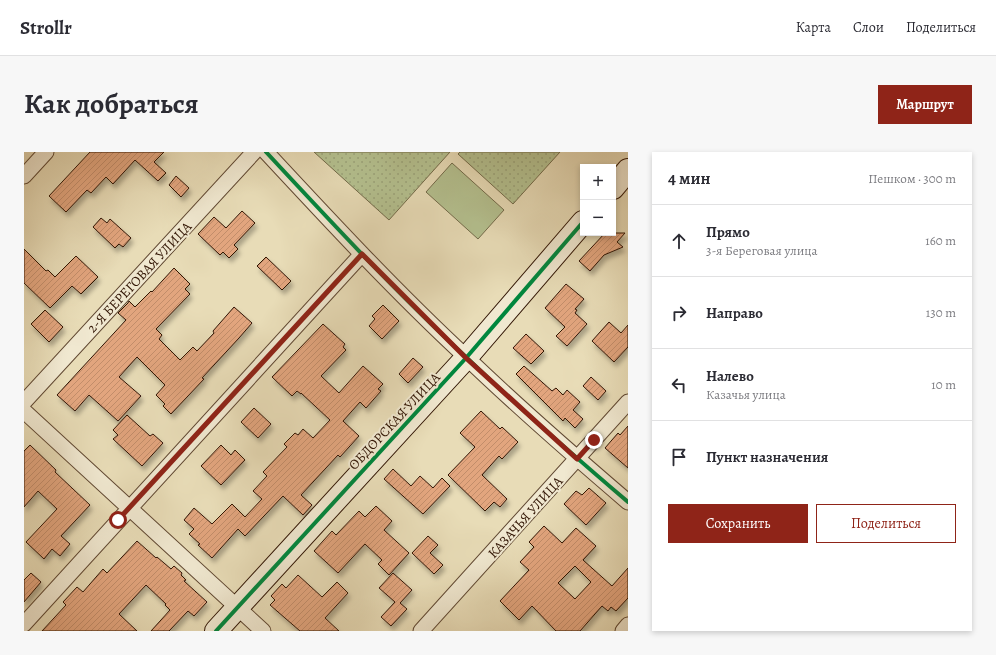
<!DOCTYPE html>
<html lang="ru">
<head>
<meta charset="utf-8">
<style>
  :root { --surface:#fff; --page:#f7f7f7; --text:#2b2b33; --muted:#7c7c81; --line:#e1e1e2; --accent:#8f2418 }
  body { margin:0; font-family:Alegreya,serif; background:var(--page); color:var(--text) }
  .controls { position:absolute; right:12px; top:12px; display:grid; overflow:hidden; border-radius:0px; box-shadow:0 2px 6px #0003 }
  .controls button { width:36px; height:36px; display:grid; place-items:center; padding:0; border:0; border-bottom:1px solid var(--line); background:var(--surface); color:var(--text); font:20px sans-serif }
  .stop { position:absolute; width:12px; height:12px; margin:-9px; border:3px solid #8f2418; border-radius:50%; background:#fff }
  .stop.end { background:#8f2418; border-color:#fff; box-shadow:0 1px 4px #0008 }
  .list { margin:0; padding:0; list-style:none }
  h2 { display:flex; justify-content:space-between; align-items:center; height:52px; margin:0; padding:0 16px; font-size:17px }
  h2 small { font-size:13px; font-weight:400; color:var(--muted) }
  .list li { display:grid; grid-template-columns:26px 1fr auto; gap:12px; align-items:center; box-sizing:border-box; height:72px; padding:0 16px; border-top:1px solid var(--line) }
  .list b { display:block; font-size:15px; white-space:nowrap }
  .list p { margin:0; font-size:13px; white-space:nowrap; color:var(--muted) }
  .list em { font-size:13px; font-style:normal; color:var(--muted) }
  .actions { display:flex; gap:8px; padding:12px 16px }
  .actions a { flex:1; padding:9px 0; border:1px solid var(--accent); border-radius:0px; text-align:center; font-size:14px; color:var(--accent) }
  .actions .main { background:var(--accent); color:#fff }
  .icon { flex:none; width:22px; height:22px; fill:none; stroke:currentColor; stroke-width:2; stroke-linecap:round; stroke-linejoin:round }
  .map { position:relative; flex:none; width:604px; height:479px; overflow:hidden; border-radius:0px }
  header { display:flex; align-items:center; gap:24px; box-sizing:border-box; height:56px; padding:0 20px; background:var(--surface); border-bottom:1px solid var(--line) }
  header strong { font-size:19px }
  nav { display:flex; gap:22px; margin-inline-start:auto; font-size:14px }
  .intro { display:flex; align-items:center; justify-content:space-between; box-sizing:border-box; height:96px; padding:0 24px }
  h1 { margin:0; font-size:28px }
  .button { padding:10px 18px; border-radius:0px; background:var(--accent); color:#fff; font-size:14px; font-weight:700 }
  main { display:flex; gap:24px; padding:0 24px }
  aside { flex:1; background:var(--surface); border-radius:0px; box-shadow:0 2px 6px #0003 }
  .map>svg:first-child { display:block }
</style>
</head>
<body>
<header>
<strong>Strollr</strong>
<nav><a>Карта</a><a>Слои</a><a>Поделиться</a></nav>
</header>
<div class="intro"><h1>Как добраться</h1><a class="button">Маршрут</a></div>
<main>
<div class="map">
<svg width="604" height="479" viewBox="0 0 604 479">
  <defs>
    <pattern id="park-dots" width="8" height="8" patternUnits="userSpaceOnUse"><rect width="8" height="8" fill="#b4c08f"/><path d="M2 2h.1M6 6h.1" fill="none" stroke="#9ba47a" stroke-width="1.8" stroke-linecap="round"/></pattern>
    <pattern id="building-hatch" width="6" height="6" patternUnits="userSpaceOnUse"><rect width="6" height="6" fill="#e2a57e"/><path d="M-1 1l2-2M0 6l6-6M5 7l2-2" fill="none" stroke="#c28d6b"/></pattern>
    <filter id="shadow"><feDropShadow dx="2.5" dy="4.5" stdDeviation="2" flood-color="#0004"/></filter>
  </defs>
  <rect width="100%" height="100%" fill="#e8dcb7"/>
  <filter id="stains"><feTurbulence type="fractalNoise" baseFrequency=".005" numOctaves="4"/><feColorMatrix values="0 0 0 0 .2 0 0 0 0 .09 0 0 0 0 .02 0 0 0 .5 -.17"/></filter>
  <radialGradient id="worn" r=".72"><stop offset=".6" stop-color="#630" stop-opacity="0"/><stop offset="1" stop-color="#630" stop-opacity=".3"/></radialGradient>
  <path fill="#b4c08f" stroke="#736b4a" d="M 428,11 L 480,58 L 454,87 L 402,40 Z"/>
  <path fill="url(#park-dots)" stroke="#736b4a" d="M 290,0 L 426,0 L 365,68 Z
    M 436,0 L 536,0 L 489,52 L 434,2 Z"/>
  <path fill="url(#building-hatch)" stroke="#321605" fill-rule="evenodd" filter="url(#shadow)" d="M 66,0 L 140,0 L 130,10 L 142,21 L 134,29 L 111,8 L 89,32 L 82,25 L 67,41 L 63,38 L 42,60 L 25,44 Z
    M 152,24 L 165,36 L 157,45 L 145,33 Z
    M 218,59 L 231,71 L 210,93 L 214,97 L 205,106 L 199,100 L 196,103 L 174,82 L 190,65 L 202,76 Z
    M 77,66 L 83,71 L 86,67 L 107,86 L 99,95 L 95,92 L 91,96 L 69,75 Z
    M 581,81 L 601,81 L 593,90 L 599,95 L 580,103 L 566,119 L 555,109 Z
    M 0,97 L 22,119 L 24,118 L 31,125 L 52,104 L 74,125 L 57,142 L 48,134 L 26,156 L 0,131 Z
    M 242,105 L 267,129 L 258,138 L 233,114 Z
    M 150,116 L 166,132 L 161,137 L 166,142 L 132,177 L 138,183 L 135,187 L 156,208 L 169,195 L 173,199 L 190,181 L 189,179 L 210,155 L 228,171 L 215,186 L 178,226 L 180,227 L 147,262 L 139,254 L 141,252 L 132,243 L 141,233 L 113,205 L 95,225 L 117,244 L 94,269 L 65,243 L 51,259 L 33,243 L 102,168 L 94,161 L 104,151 L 105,149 L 111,155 L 127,139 L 128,140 Z
    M 542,132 L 560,147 L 551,157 L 553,158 L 551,161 L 563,172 L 543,194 L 532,184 L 541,175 L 521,156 Z
    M 359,153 L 375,169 L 358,187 L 345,174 L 351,167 L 348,164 Z
    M 21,158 L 39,175 L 25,190 L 7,172 Z
    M 585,170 L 597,181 L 604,173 L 604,195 L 590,210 L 568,189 Z
    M 299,172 L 321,192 L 319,195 L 322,198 L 297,224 L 315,241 L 339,214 L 359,232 L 354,237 L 357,239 L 342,256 L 336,250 L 319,269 L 335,284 L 316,305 L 314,303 L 277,343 L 288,353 L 279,363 L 259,344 L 221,384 L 214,377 L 188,406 L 174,393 L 176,392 L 165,382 L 170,377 L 160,368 L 170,356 L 188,372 L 208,352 L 221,365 L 238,347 L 229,339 L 243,324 L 239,320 L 263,295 L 260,292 L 271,281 L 274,283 L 279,277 L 289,286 L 306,268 L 277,241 L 277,242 L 273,239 L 268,244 L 248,225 Z
    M 502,182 L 520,199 L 507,212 L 489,196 Z
    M 389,206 L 399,215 L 384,231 L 375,222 Z
    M 500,214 L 528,239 L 532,236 L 539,243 L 543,238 L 556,250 L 549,258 L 559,267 L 551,276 L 541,266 L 539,269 L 492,222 Z
    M 567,225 L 582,239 L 574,248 L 559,234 Z
    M 230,256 L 247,272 L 234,286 L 217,270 Z
    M 457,259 L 476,277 L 478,275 L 494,290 L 478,307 L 475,304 L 458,323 L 483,347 L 476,355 L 470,350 L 461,359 L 424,323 L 451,295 L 436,281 Z
    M 103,263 L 126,284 L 129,282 L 139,291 L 118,314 L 89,287 L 94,283 L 89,278 Z
    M 604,274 L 604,316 L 581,296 L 594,281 L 596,283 Z
    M 6,293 L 32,318 L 31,320 L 66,353 L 37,384 L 46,392 L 36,404 L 28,397 L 20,407 L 2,390 L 33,357 L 14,339 L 0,355 L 0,299 Z
    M 197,293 L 207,303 L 211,298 L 221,308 L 197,333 L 177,314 Z
    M 369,317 L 387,334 L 396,324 L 409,336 L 418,326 L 426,334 L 399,362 L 360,327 Z
    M 565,336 L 582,351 L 562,373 L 540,352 L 552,339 L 558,343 Z
    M 352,354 L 368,369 L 360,378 L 385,401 L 365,423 L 354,412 L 358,408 L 341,392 L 314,421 L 290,399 L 308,379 L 312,383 L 335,359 L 341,365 Z
    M 520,374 L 538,391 L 552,376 L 572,394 L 559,408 L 588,434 L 604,416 L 604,446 L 592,459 L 587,455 L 584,459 L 578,454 L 556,479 L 532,479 L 508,454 L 495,468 L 476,449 L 505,418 L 496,410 L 510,395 L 505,390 ZM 551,414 L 567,430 L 551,447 L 534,431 Z
    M 404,384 L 414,393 L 406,401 L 419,413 L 410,422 L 388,401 Z
    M 113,389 L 132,406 L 133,405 L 147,417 L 150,414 L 158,421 L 157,423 L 162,428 L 160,429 L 183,450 L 170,464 L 164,459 L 145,479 L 127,479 L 146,458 L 141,453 L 142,452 L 122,433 L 95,462 L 113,479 L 18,479 L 42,453 L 39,450 L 53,435 L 59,440 L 79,417 L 83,421 Z
    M 7,421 L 17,430 L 0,450 L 0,428 Z
    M 369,421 L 388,438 L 376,451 L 383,457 L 367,474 L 357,465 L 371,450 L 355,436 Z
    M 274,423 L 298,445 L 313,430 L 324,441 L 301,466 L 315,479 L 276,479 L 246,453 L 251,448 L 247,444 L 258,432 L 262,436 Z"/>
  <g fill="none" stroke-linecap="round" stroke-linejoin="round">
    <defs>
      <path id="street" d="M 242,0 C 307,70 372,140 442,205 C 494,255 549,303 604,350
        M 0,24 L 22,0
        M 0,250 L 230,0
        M 0,259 L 239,479
        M 0,472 L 338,102
        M 397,479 L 604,250
        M 599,479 L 604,473"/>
      <path id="secondary" d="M 589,36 L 604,18
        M 192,479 L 442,206 L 559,70"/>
    </defs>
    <use href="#street" stroke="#604832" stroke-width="17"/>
    <use href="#secondary" stroke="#321605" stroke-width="24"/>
    <use href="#street" stroke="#f0e8d0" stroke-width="15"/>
    <use href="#secondary" stroke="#f0e8d0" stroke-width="22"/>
    <defs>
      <path id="cycleway" d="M 242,0 C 307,70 372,140 442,205 C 494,255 549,303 604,350
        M 192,479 L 442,206 L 559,70"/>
    </defs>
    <use href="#cycleway" stroke="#f0e8d0" stroke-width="6"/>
    <use href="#cycleway" stroke="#00873e" stroke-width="4"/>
  </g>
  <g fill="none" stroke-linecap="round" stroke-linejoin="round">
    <path stroke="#8f2418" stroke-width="5" d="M 94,368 L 338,102 L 442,206 L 553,307 L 570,288"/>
  </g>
  <g text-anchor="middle" stroke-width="4" stroke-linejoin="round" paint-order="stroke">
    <g font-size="14" fill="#321605" stroke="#f0e8d0">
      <text transform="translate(115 125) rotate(-47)" y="5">2-Я БЕРЕГОВАЯ УЛИЦА</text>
      <text transform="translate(370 269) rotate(-47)" y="5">ОБДОРСКАЯ УЛИЦА</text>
      <text transform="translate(501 365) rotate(-48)" y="5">КАЗАЧЬЯ УЛИЦА</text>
    </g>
  </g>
  <rect width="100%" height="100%" filter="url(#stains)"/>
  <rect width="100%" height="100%" fill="url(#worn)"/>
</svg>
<div class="controls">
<button>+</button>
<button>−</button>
</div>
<div class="stop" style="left:94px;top:368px"></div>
<div class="stop end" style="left:570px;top:288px"></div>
</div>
<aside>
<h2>4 мин<small>Пешком · 300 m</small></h2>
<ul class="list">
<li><svg class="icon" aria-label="ahead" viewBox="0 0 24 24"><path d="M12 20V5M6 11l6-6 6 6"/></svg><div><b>Прямо</b><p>3-я Береговая улица</p></div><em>160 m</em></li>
<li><svg class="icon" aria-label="right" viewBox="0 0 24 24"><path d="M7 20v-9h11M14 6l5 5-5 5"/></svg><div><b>Направо</b></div><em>130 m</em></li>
<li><svg class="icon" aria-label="left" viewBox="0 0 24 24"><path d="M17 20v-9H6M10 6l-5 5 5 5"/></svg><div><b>Налево</b><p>Казачья улица</p></div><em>10 m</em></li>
<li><svg class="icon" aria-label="arrive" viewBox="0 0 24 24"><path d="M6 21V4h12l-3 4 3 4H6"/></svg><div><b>Пункт назначения</b></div></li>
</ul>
<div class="actions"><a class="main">Сохранить</a><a>Поделиться</a></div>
</aside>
</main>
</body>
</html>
